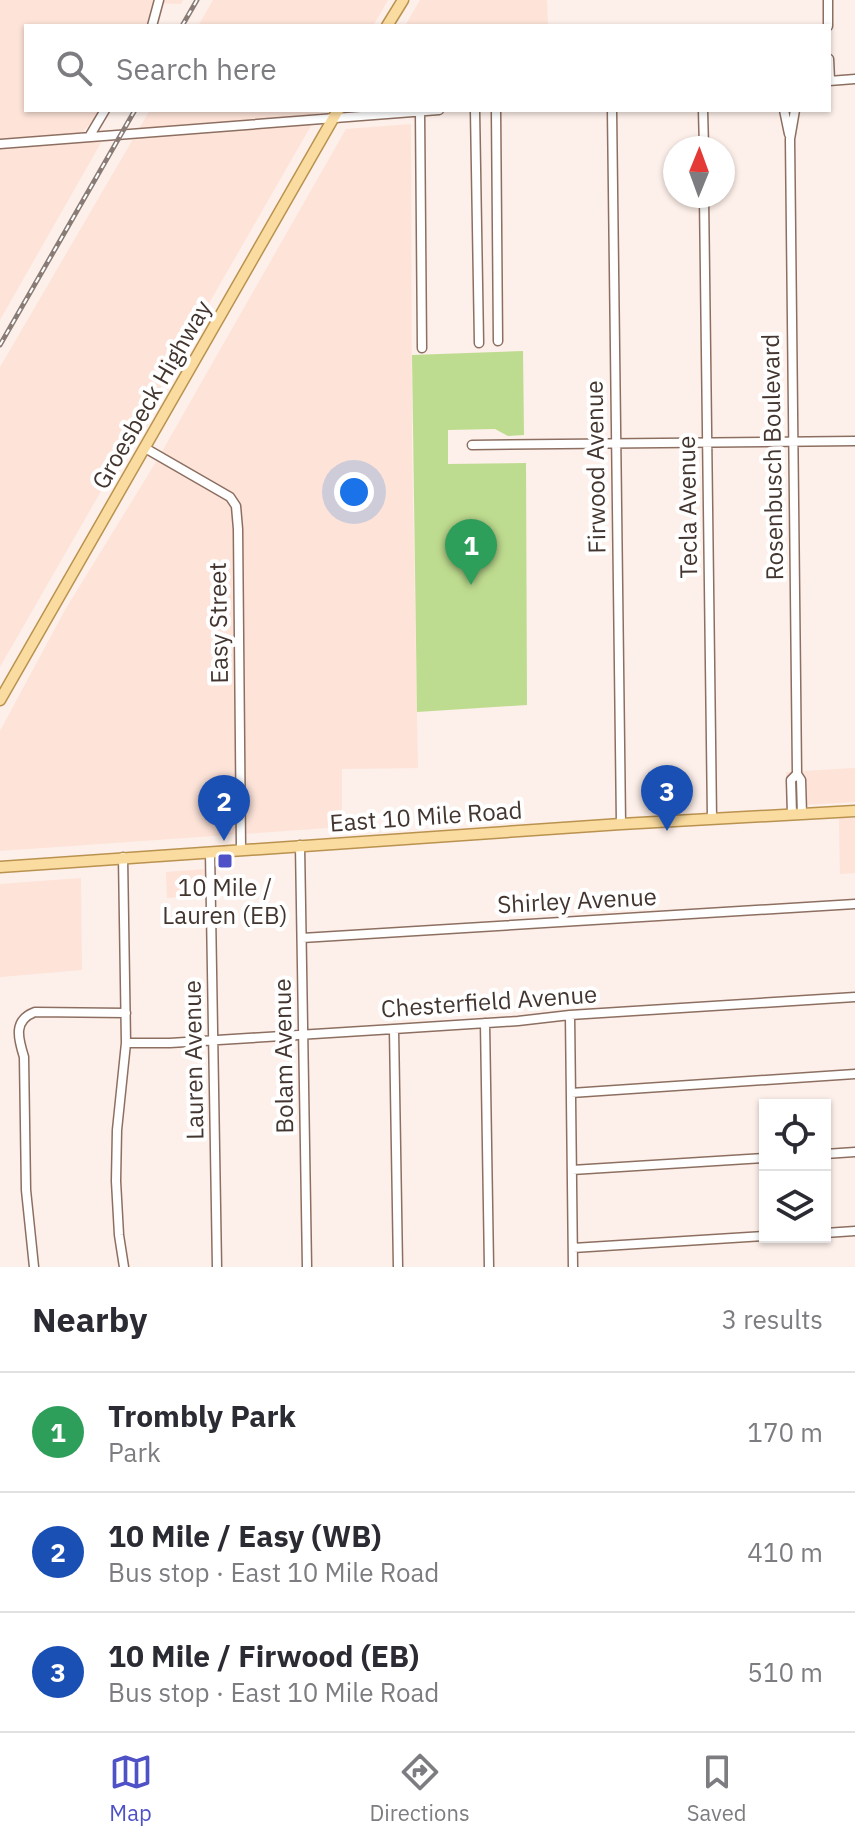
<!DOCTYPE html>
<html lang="en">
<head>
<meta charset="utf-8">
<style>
  :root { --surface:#fff; --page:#f7f7f7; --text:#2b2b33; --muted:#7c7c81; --line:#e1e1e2; --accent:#4f51c7 }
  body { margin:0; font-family:"IBM Plex Sans",sans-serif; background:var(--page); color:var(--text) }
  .controls { position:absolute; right:24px; bottom:24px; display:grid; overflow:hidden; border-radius:0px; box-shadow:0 2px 6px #0004 }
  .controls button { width:72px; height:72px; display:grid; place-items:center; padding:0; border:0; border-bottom:2px solid var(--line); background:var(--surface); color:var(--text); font:40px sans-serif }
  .compass { position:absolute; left:663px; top:136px; width:72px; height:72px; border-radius:50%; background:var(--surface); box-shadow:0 2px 6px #0004; rotate:1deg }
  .you { position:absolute; left:354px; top:492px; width:28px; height:28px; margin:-20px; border:6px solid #fff; border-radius:50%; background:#1a73e8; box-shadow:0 0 0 12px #1a73e833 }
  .badge { display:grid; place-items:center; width:52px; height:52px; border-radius:50%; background:var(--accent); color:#fff; font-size:26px; font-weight:700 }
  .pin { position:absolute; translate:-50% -66px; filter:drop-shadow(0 2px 4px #0008) }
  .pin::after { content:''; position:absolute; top:42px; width:28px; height:24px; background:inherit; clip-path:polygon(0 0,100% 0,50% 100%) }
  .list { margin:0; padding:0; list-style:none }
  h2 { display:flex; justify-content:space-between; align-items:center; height:104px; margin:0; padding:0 32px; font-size:34px }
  h2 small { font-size:26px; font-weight:400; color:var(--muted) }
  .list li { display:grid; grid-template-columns:52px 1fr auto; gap:24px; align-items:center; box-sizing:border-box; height:120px; padding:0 32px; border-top:2px solid var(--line) }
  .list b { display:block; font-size:30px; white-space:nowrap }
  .list p { margin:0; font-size:26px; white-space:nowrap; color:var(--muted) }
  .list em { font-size:26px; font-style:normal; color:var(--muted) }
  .icon { flex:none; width:44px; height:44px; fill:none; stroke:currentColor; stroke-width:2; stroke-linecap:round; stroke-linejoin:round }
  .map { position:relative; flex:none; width:855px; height:1267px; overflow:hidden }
  .search { position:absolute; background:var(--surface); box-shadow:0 2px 6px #0004; left:24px; right:24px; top:24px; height:88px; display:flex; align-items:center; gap:20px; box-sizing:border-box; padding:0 28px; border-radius:0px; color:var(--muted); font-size:30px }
  .sheet { height:464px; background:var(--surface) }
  nav { display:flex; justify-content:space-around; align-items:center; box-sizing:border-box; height:112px; border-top:2px solid var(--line); background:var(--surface); font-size:22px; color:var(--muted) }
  nav a { display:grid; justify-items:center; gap:4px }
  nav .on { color:var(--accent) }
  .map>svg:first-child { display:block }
</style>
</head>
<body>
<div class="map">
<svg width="855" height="1267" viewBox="0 0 855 1267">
  <rect width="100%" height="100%" fill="#fdefe9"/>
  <path fill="#fde3d8" d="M 0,0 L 183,0 L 181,4 L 154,3 L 147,26 L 26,26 L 26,110 L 99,110 L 92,122 L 84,130 L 84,142 L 102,141 L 0,320 Z
    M 213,0 L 388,0 L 373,26 L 198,26 Z
    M 420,0 L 547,0 L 548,26 L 405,26 Z
    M 150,110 L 320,110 L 0,667 L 0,367 Z
    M 411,124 L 412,446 L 418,768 L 342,769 L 342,827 L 0,851 L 0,731 L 65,610 L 156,462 L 346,129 Z
    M 855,768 L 855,802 L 786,806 L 786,772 Z
    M 839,818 L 855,818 L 855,873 L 840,874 Z
    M 207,869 L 207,895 L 167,898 L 166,872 Z
    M 81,878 L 82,970 L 0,977 L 0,884 Z"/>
  <path fill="#bedc8f" d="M 523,351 L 524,435 L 508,436 L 495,429 L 448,430 L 448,464 L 526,463 L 527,705 L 417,712 L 412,355 Z"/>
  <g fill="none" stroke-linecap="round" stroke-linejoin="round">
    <defs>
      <path id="minor" d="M 828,0 L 828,26
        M 152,26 L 159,0
        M 829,59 L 830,80
        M 829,81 L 855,79
        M 475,110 L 479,343
        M 496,110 L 498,341
        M 612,110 L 621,824
        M 703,110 L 704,148
        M 784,110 L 789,134
        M 795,110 L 790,139 L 797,774
        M 420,111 L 422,348
        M 89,137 L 105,110
        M 0,144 L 439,110
        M 704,196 L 712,819
        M 472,445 L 855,441
        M 145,448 L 230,497 L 236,506 L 238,529 L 241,849
        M 792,814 L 791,780 L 797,774 L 801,780 L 802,814
        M 300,845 L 307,1267
        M 210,852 L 217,1267
        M 123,857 L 126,1043 L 117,1130 L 116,1181 L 119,1235 L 124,1267
        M 302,938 L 855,904
        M 570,1015 L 573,1267
        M 485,1023 L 489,1267
        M 394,1029 L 398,1267
        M 126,1043 L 170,1043 L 394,1029 L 518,1021 L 570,1015 L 855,997
        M 571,1093 L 855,1074
        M 825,1154 L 855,1152
        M 572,1170 L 765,1158
        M 825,1233 L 855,1231
        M 573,1248 L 765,1236
        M 34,1267 L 26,1190 L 24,1057 C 18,1038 13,1020 35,1012 L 126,1013"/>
      <path id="major" d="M 387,26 L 403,0
        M 0,700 L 338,110
        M 0,867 L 621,824 L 855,811"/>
    </defs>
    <use href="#minor" stroke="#8d6f61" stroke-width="11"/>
    <use href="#major" stroke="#b9924f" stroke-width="13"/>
    <use href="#minor" stroke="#fff" stroke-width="8"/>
    <use href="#major" stroke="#fbdca0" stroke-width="10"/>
    <defs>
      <path id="rail" d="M 182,26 L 197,0
        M 0,345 L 135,110"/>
    </defs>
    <use href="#rail" stroke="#897b75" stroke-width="5"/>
    <use href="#rail" stroke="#fff" stroke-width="2" stroke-dasharray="6" stroke-linecap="butt"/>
  </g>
  <rect fill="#4f51c7" stroke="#fff" stroke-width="3" x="217" y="853" width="16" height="16" rx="4"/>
  <g text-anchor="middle" stroke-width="8" stroke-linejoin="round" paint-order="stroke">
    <g font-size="24" fill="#43352f" stroke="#fff">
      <text transform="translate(152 395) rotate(-60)" y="8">Groesbeck Highway</text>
      <text transform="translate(773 457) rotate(-91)" y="8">Rosenbusch Boulevard</text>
      <text transform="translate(596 467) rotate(-91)" y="8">Firwood Avenue</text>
      <text transform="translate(688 507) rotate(-91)" y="8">Tecla Avenue</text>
      <text transform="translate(219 623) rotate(-91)" y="8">Easy Street</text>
      <text transform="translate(426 817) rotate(-4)" y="8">East 10 Mile Road</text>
      <text transform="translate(577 901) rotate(-3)" y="8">Shirley Avenue</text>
      <text transform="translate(489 1002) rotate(-4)" y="8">Chesterfield Avenue</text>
      <text transform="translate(284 1056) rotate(-91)" y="8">Bolam Avenue</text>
      <text transform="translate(194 1060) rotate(-91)" y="8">Lauren Avenue</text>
    </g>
    <g font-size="24" fill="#43352f" stroke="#fff">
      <text x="225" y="896">10 Mile /<tspan x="225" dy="28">Lauren (EB)</tspan></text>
    </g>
  </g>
</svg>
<div class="controls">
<button><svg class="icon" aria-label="locate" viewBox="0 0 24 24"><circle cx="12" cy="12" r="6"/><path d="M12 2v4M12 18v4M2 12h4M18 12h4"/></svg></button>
<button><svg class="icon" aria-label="layers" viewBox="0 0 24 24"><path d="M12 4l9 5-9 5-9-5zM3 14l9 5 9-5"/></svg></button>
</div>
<svg class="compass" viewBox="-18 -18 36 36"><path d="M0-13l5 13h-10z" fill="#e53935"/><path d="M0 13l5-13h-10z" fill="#7c7c81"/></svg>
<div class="you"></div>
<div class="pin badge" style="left:471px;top:585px;background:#2e9e5b">1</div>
<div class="pin badge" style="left:224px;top:841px;background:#1a4fb4">2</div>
<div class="pin badge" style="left:667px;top:831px;background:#1a4fb4">3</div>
<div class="search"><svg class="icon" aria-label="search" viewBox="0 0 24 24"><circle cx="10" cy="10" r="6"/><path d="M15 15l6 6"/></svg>Search here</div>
</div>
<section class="sheet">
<h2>Nearby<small>3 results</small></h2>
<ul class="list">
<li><span class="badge" style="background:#2e9e5b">1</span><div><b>Trombly Park</b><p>Park</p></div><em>170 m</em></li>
<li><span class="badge" style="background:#1a4fb4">2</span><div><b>10 Mile / Easy (WB)</b><p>Bus stop · East 10 Mile Road</p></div><em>410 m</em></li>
<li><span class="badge" style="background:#1a4fb4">3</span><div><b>10 Mile / Firwood (EB)</b><p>Bus stop · East 10 Mile Road</p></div><em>510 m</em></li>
</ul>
</section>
<nav>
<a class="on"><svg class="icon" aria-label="map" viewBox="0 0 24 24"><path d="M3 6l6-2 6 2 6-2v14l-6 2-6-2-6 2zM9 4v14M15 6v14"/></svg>Map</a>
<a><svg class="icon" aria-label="directions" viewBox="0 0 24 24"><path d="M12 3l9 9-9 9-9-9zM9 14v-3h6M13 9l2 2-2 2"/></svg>Directions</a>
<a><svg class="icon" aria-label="saved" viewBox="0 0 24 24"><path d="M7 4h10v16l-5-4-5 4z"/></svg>Saved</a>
</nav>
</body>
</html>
